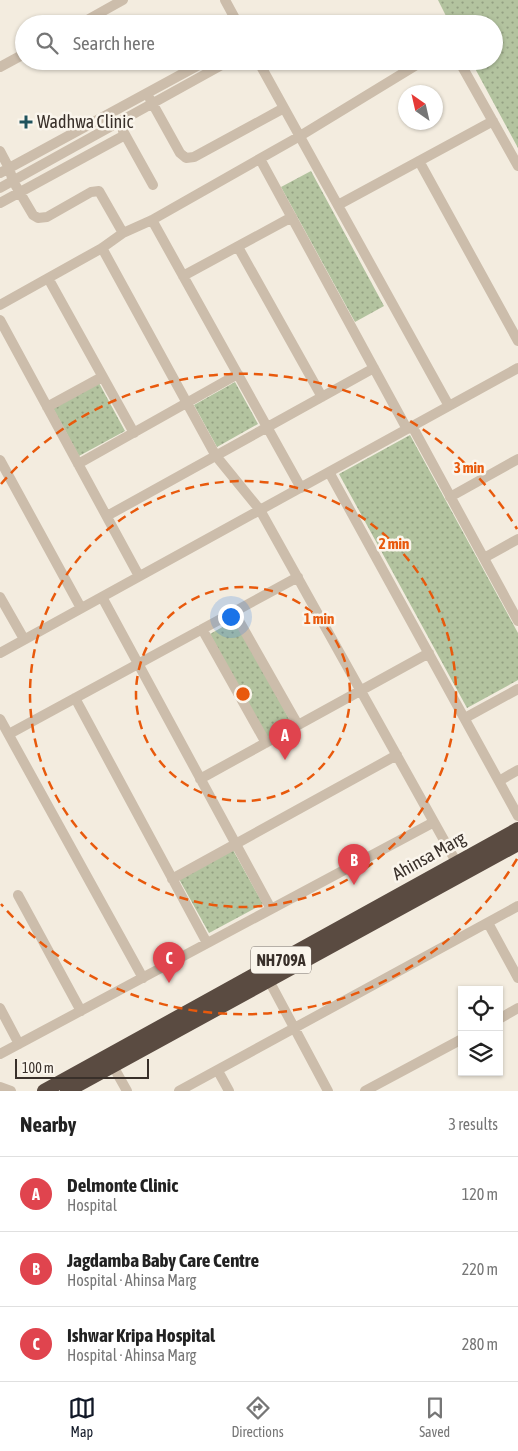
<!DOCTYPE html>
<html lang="en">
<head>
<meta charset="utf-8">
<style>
  :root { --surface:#fff; --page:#f2f2f2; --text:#222; --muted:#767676; --line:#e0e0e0; --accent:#111827 }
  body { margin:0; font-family:"Asap Condensed",sans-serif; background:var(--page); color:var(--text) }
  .controls { position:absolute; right:15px; bottom:15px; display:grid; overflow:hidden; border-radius:0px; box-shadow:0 1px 4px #0004 }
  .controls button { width:45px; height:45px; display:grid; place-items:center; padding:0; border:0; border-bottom:1px solid var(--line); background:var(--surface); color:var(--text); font:25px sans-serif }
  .compass { position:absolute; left:398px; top:85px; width:45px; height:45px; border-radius:50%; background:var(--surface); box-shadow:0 1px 4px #0004; rotate:326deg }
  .scale { position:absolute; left:15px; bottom:12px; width:134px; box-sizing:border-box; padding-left:5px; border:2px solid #39302a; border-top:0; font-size:14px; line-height:18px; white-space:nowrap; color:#39302a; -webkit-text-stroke:4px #faf5ec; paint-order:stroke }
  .you { position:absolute; left:230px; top:616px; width:18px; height:18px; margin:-12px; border:4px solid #fff; border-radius:50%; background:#1a73e8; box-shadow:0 0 0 8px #1a73e833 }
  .badge { display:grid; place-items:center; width:32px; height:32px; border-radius:50%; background:var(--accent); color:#fff; font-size:16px; font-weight:700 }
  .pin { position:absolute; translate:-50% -41px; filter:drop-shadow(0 1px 2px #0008) }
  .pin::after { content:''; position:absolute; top:26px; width:18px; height:15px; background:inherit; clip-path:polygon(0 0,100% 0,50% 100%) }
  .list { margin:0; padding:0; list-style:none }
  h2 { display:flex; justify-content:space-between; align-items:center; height:65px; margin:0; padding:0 20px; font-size:21px }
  h2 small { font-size:16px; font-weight:400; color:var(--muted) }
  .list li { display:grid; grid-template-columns:32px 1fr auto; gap:15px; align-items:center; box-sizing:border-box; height:75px; padding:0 20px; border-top:1px solid var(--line) }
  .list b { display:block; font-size:19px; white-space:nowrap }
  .list p { margin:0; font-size:16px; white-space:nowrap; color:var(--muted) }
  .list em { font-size:16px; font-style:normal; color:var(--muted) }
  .icon { flex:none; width:28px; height:28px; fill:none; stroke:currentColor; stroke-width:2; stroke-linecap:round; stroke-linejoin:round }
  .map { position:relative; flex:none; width:518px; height:1091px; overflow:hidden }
  .search { position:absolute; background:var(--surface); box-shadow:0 1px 4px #0004; left:15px; right:15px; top:15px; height:55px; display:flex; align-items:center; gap:12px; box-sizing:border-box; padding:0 18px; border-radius:28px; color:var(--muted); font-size:19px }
  .sheet { height:290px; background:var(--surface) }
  nav { display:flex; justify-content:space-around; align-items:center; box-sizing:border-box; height:70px; border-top:1px solid var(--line); background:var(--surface); font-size:14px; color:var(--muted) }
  nav a { display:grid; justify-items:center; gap:2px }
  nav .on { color:var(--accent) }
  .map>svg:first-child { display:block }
</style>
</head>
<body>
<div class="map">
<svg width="518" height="1091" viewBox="0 0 518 1091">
  <defs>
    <pattern id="park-dots" width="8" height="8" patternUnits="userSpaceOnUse" patternTransform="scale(1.25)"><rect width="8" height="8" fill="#b3c39f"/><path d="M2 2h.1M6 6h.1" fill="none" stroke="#939f82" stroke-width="1.8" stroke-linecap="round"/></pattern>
  </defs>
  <rect width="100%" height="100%" fill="#f3ecdf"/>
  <path fill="url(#park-dots)" d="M 438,0 L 518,0 L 518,148 L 471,61 L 494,61 L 494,24 L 450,24 Z
    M 311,171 L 384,306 L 355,322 L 281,187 Z
    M 235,382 L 258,424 L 217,447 L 194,405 Z
    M 99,383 L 125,431 L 79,456 L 53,408 Z
    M 410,435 L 518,633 L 518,680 L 467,708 L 339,474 Z
    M 235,620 L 292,724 L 267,738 L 210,634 Z
    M 233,850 L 263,904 L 209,933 L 179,879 Z"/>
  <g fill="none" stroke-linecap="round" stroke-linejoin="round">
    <path stroke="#ccbdab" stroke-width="10" d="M 225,0 L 238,24
      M 80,24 L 123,0
      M 258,61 L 449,406
      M 459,61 L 518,166
      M 0,67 L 24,54
      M 150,99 L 180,153 L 186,158 L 194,157 L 284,108
      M 123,131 L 153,185
      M 0,151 L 9,168 L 13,181 L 33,215 L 38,218 L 47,217 L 91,192 L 99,191 L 123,233
      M 260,159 L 407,429
      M 419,161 L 518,341
      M 0,173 L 206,61
      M 0,188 L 229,61
      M 0,203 L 125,135
      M 338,205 L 493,121
      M 152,220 L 301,488
      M 238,247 L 322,397
      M 102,248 L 216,456 L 260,510 L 459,867
      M 183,276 L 292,217
      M 48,278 L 134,433
      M 0,305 L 102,248 L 123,233 L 152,220 L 300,136 L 423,61
      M 0,320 L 139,576
      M 47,407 L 102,377
      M 412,426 L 518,621
      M 0,460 L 81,608
      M 78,464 L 238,374
      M 329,472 L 518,816
      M 450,497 L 518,459
      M 107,516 L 374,368
      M 484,558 L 518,539
      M 0,597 L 24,639
      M 102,597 L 271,909
      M 234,612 L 298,725
      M 202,629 L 266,743
      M 0,653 L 518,368
      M 75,698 L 207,943
      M 465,718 L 518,689
      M 0,719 L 143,978
      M 9,734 L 298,577
      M 200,779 L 429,653
      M 499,781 L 518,770
      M 172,879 L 397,755
      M 18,895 L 81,1011
      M 488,923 L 518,978
      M 266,975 L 328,1091
      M 0,1008 L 19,1044
      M 499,1019 L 518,1008
      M 0,1054 L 434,822
      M 113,1066 L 127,1091
      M 218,1071 L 229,1091
      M 0,1087 L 11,1091
      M 179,1091 L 518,906
      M 365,1091 L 462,1039"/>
    <path stroke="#5a4b41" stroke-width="14" d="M 44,1091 L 518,829
      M 67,1091 L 518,844"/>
  </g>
  <g fill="none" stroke="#e8590c" stroke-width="2.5" stroke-dasharray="9 6">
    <circle cx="243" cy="694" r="107"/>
    <circle cx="243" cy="694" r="213"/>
    <path d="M517 859A320 320 0 0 1 1 904M1 484A320 320 0 0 1 517 529"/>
  </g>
  <path fill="#1f525c" stroke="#faf5ec" stroke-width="2" d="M23.5 114.5h5v5h5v5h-5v5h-5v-5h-5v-5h5z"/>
  <g text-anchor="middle" stroke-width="5" stroke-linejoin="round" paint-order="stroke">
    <rect fill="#faf5ec" stroke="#736b64" stroke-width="1" x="251" y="946.5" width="60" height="27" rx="4"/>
    <g font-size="16" font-weight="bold" fill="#39302a">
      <text x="281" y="966">NH709A</text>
    </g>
    <g font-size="18" fill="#39302a" stroke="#faf5ec" text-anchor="start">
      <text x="37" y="128">Wadhwa Clinic</text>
    </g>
    <g font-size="18" fill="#39302a" stroke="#faf5ec">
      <text transform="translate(429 856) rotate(-29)" y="6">Ahinsa Marg</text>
    </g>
  </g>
  <circle cx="243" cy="694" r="8" fill="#e8590c" stroke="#faf5ec" stroke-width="2.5"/>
  <g font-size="15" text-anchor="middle" font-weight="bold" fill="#e8590c" stroke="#faf5ec" stroke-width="5" stroke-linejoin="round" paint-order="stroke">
    <text x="469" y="473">3 min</text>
    <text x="394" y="549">2 min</text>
    <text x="319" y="624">1 min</text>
  </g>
</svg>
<div class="controls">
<button><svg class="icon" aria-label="locate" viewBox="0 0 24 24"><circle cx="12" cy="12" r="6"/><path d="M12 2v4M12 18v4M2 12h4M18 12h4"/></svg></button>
<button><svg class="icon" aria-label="layers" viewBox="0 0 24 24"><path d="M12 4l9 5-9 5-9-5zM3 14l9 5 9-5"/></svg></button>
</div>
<svg class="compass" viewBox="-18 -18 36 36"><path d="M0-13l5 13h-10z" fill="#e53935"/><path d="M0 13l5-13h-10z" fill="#767676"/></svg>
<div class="scale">100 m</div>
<div class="you"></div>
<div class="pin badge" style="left:285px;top:760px;background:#e0444e">A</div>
<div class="pin badge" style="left:354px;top:885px;background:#e0444e">B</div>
<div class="pin badge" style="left:169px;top:983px;background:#e0444e">C</div>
<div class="search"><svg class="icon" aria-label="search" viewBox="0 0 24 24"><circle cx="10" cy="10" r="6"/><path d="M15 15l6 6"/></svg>Search here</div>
</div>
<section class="sheet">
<h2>Nearby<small>3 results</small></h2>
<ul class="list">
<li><span class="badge" style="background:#e0444e">A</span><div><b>Delmonte Clinic</b><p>Hospital</p></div><em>120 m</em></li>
<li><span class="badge" style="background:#e0444e">B</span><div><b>Jagdamba Baby Care Centre</b><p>Hospital · Ahinsa Marg</p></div><em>220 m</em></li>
<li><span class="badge" style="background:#e0444e">C</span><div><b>Ishwar Kripa Hospital</b><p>Hospital · Ahinsa Marg</p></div><em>280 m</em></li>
</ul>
</section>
<nav>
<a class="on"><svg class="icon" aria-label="map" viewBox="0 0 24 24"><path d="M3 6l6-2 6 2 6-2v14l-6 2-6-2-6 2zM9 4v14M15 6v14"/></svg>Map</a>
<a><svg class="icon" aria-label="directions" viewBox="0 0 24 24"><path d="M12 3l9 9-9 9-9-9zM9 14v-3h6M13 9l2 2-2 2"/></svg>Directions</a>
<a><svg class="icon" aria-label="saved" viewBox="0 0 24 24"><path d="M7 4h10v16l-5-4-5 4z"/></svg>Saved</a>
</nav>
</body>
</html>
